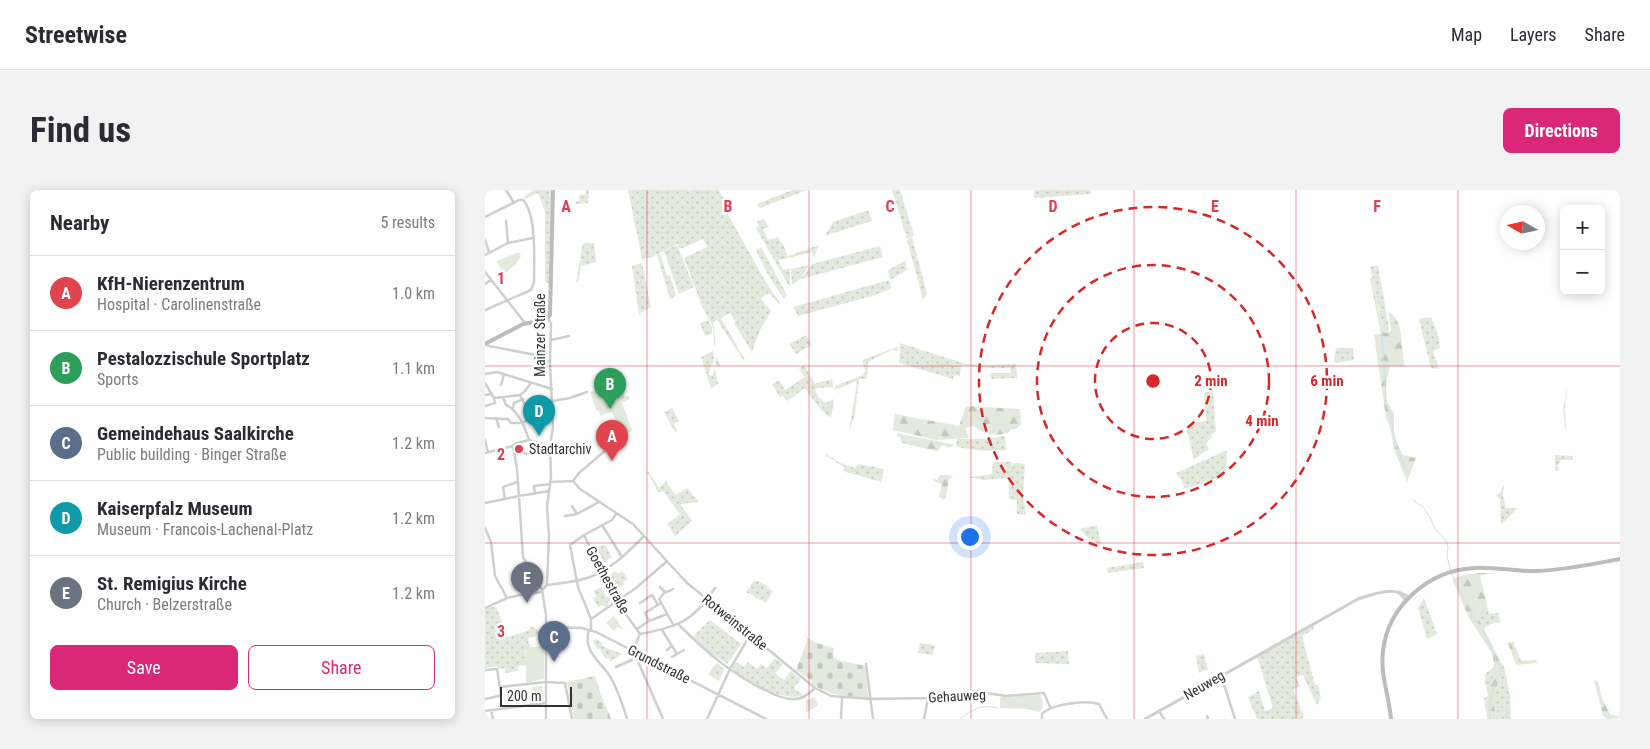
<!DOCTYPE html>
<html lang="en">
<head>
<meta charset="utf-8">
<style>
  :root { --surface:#fff; --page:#f2f2f3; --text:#2b2b33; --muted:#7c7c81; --line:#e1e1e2; --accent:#db2777 }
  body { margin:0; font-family:"Roboto Condensed",sans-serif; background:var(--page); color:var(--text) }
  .controls { position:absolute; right:15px; top:15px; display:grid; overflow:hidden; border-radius:8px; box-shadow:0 2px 12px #0003 }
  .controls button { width:45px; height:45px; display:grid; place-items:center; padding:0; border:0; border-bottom:1px solid var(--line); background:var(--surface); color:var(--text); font:25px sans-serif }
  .compass { position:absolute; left:1015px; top:15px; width:45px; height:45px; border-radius:50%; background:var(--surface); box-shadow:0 2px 12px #0003; rotate:279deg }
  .scale { position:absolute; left:15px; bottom:12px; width:72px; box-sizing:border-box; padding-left:5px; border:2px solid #323232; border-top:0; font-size:14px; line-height:18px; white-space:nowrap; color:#323232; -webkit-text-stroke:4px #fff; paint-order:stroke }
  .you { position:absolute; left:484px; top:346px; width:18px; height:18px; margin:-12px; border:4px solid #fff; border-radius:50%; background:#1a73e8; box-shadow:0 0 0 8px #1a73e833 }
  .badge { display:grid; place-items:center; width:32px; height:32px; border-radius:50%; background:var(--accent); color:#fff; font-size:16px; font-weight:700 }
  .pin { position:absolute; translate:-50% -41px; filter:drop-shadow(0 1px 2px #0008) }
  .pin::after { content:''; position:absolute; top:26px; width:18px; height:15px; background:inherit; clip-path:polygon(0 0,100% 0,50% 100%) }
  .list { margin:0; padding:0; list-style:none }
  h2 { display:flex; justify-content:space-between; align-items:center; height:65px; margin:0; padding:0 20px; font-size:21px }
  h2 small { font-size:16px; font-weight:400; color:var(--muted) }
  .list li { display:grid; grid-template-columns:32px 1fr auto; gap:15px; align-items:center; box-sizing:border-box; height:75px; padding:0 20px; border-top:1px solid var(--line) }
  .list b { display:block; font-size:19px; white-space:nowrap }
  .list p { margin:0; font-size:16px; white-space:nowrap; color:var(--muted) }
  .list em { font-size:16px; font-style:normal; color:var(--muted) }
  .actions { display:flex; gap:10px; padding:15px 20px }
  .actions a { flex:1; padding:11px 0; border:1px solid var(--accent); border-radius:8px; text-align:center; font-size:18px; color:var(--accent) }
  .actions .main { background:var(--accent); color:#fff }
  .map { position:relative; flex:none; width:1135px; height:529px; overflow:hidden; border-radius:8px }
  header { display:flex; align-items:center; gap:30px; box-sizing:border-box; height:70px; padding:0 25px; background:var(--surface); border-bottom:1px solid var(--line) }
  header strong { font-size:24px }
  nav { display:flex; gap:28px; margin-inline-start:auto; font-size:18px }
  .intro { display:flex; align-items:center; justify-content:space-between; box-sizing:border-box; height:120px; padding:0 30px }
  h1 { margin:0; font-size:35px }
  .button { padding:12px 22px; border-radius:8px; background:var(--accent); color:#fff; font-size:18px; font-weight:700 }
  main { display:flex; gap:30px; padding:0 30px }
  aside { flex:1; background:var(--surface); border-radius:8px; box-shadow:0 2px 12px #0003 }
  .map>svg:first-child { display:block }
</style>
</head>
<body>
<header>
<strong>Streetwise</strong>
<nav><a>Map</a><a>Layers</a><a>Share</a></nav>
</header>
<div class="intro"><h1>Find us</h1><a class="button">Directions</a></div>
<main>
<aside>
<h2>Nearby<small>5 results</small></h2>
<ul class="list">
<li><span class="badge" style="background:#e0444e">A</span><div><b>KfH-Nierenzentrum</b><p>Hospital · Carolinenstraße</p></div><em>1.0 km</em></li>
<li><span class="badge" style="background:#2e9e5b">B</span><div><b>Pestalozzischule Sportplatz</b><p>Sports</p></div><em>1.1 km</em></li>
<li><span class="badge" style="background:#5c6f8a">C</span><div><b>Gemeindehaus Saalkirche</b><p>Public building · Binger Straße</p></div><em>1.2 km</em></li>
<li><span class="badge" style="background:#0f9aa8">D</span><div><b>Kaiserpfalz Museum</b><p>Museum · Francois-Lachenal-Platz</p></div><em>1.2 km</em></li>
<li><span class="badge" style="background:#6b7280">E</span><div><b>St. Remigius Kirche</b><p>Church · Belzerstraße</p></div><em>1.2 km</em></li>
</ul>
<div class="actions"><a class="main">Save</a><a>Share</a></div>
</aside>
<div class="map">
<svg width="1135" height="529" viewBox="0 0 1135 529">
  <defs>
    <pattern id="grass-dots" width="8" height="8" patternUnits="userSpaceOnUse" patternTransform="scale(1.25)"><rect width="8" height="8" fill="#e3e9dc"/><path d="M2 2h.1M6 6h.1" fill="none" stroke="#c3c8bd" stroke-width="1.8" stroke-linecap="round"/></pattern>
    <pattern id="forest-firs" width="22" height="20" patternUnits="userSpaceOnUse" patternTransform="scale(1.25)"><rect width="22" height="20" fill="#e3e9dc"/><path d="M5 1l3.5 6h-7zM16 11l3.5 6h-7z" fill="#c3c8bd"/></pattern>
    <pattern id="cemetery-stones" width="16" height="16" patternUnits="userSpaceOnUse" patternTransform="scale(1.25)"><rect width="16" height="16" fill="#e3e9dc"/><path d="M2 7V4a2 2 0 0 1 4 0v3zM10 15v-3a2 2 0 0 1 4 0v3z" fill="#c3c8bd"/></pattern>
  </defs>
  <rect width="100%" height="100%" fill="#fff"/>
  <path fill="url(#grass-dots)" d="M 48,0 L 66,0 L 64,93 L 60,92 L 60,21 L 53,3 L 40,9 L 40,6 Z
    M 101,0 L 104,0 L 103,13 L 90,14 L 90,12 L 94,11 L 94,5 L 101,4 Z
    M 143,0 L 202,0 L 203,1 L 206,0 L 234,0 L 243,17 L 241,21 L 279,89 L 295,113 L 294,114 L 284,103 L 277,107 L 276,109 L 286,121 L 275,140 L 267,162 L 249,133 L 251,132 L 245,123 L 236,128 L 260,170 L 259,171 L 232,130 L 228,133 L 231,154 L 229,156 L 231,167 L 236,176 L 231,176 L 228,138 L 217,116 L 199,68 L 222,57 L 218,49 L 195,59 L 192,54 L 165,68 L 157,69 Z
    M 308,0 L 322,0 L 275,18 L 272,14 Z
    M 407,0 L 415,0 L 429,45 L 422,49 Z
    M 549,0 L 605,0 L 606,4 L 549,8 Z
    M 383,20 L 387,31 L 340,46 L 348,32 Z
    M 279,29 L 284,37 L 278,39 L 283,50 L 293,47 L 300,58 L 303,68 L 293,70 L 298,80 L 305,78 L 305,98 L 271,38 L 274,36 L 272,31 Z
    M 427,47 L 442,104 L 438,109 L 422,50 Z
    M 98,53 L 109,53 L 111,72 L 96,76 L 93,92 L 91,92 Z
    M 192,55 L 209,97 L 194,104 L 179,61 Z
    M 334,55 L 329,68 L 327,62 L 304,68 L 303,66 Z
    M 395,56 L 398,67 L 316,89 L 327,74 Z
    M 276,57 L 302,105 L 299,109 L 283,85 L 271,60 Z
    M 175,63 L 182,86 L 185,85 L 191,106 L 185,109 L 172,65 Z
    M 420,71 L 422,80 L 405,90 L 403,80 Z
    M 157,73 L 166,117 L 154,124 L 147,76 Z
    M 324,75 L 316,88 L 307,95 L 306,79 Z
    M 893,75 L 904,138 L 903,141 L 899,142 L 885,77 Z
    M 404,90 L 406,99 L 387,106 L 313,126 L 308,117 Z
    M 946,127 L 954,148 L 955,158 L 948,161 L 954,179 L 946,178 L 934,129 Z
    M 223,130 L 227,138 L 227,144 L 220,146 L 215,133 Z
    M 321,145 L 327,155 L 311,164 L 304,154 Z
    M 415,153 L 481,174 L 504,175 L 531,174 L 532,188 L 506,189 L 506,183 L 526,183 L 525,178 L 504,178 L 476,175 L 475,186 L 469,185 L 468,189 L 414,173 Z
    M 413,157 L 413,161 L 407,160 L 383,172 L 382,189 L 374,189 L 370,224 L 364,242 L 372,191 L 350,200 L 350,196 L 378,185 L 380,180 L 377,170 Z
    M 851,158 L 868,158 L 869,170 L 849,173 Z
    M 228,161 L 229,172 L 227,173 L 223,184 L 227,186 L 230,179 L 233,194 L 226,198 L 216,167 Z
    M 319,175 L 330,194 L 347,189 L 348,197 L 332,198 L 330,200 L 334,208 L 341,213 L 349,209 L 346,228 L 340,224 L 333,209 L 339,224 L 320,198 L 302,211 L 298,206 L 295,207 L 287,194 L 294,190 L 300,200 L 320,187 L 314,179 Z
    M 135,193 L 140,206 L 144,206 L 145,209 L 134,213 L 128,195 Z
    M 1083,195 L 1080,218 L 1081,241 L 1080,239 L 1078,219 Z
    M 728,201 L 731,241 L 726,245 L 727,247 L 721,253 L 724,259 L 716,264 L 709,270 L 701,236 L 721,230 L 719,203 Z
    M 187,218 L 194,231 L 189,233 L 192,241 L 190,242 L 179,222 Z
    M 520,246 L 521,260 L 498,261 L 471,257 L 472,249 L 503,249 Z
    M 742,260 L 741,282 L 739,286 L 699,299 L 698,292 L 691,283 Z
    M 341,264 L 355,273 L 370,278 L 373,274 L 399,279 L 396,292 L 358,281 L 359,277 L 340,265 Z
    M 1070,265 L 1087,266 L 1088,270 L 1076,270 L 1073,275 L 1074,281 L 1070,281 Z
    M 508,272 L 527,272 L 524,288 L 498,290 L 474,285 L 486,287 L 522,282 L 507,284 Z
    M 529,273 L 540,274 L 538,303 L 541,325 L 532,324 L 532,310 L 524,309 C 524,299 522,281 529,273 Z
    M 163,281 L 174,298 L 182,290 L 182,293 L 191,305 L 202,298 L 214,312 L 195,314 L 207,331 L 190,346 L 182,334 L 195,324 L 178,301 L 173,302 L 162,282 Z
    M 1019,293 L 1018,306 L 1021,318 L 1033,318 L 1016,335 L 1015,310 L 1011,305 L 1016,302 Z
    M 612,335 L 616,353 L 616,356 L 600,345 L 595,339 Z
    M 117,355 L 120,355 L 127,367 L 119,372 L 112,358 Z
    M 658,372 L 659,378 L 623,383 L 622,378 Z
    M 130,381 L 133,384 L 137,381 L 143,389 L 138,392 L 140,394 L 133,399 L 126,387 L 123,389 L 122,387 Z
    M 270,390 L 283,396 L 282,398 L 288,401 L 281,413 L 261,402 Z
    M 116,397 L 121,407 L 126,405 L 130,412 L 126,413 L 124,411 L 122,413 L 124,416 L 121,418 L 118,415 L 113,417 L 108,408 L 111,406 L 108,401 Z
    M 939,408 L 952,444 L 942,449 L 933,418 Z
    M 1002,415 L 1004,424 L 1013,423 L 1016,433 L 1011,432 L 1000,437 L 1000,441 L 994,430 L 993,423 Z
    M 11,416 L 23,447 L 44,440 L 46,436 L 55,441 L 55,445 L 43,448 L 44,455 L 40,456 L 41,475 L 33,476 L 33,481 L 20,483 L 20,478 L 13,479 L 12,476 L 0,478 L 0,419 Z
    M 225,430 L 256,454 L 242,474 L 223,461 L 208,446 Z
    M 828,436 L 829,439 L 817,446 L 830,495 L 833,495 L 836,508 L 832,515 L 818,485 L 811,487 L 815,496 L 808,500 L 819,526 L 817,529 L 772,529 L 763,507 L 774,501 L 780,521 L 788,518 L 772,467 Z
    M 111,449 L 118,453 L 117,456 L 137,464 L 125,472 L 123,468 L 120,469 L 115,459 L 112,459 L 108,451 Z
    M 435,453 L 450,455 L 448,465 L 433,463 Z
    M 583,461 L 584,474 L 550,473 L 550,463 Z
    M 719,464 L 723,479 L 714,483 L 711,466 Z
    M 290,468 L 298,474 L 290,483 L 299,490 L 306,481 L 316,489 L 309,498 L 318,505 C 298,513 264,493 248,480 L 248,477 L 251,472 L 259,477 L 263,472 L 272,479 L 276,474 L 282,478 Z
    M 232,473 L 239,479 L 234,491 L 223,484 Z
    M 1017,474 L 1019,476 L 1025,506 L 1026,529 L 1010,529 L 1010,527 L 1022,515 L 1010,522 L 1008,512 Z
    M 1008,478 L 1008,492 L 1001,496 L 999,492 L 1001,488 L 1000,484 Z"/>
  <path fill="url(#forest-firs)" d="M 885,88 L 887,88 L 899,143 L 906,141 L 903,121 C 921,132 915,160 920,177 L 905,176 L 901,193 L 902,212 L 909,223 L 909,242 L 912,254 L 918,265 L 931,268 L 922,292 L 909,259 L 905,237 L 901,228 L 889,145 L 896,144 Z
    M 481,216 L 535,219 L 536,234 L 531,239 L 526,239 L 523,243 C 507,246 501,246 489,236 L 480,238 L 484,248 L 451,250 L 408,240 L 410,224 L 474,236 Z
    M 413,243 C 423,246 466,253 469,255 L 465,258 L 457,255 L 453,261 L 451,261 L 417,253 L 415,247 L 412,246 Z
    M 455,285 L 463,285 L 468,287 L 464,289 L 461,307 L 459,310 L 454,307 L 457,294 L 448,291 L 448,289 L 452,290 Z
    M 991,383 L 1009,383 L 995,386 L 1002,415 L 993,423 L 994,430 L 1017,474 L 1008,512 L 1010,522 L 1022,515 L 1023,523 L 1011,527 L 1010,529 L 1002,529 L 999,508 L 1003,506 L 1001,496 L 1008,492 L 1007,484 L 1009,473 L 1007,463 L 984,428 L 967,389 L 979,385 Z
    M 1028,451 L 1036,471 L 1051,470 L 1052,473 L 1031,475 L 1023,453 Z
    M 1109,490 L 1113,491 L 1117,509 L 1125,524 L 1135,527 L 1135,529 L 1122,529 L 1118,526 Z"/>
  <path fill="url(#cemetery-stones)" d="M 322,447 L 331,453 L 349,458 L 348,467 L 353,470 L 380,476 L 383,508 C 363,506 343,506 326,493 L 327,491 L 311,480 L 322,451 Z
    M 110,486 C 114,501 120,514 126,529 L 89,529 L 82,492 Z"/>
  <path fill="#e3e9dc" d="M 34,62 L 36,66 L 31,74 L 18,85 L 12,71 Z
    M 128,195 L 134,212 L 137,212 L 147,241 L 140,244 L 136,244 L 127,222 L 115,226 L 114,221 L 112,221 L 105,202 Z
    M 129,426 L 138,439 L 132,437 L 129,441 L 121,433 Z
    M 45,454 L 46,457 L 59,456 L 59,489 L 41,493 L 40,455 Z
    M 57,494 L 59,511 L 45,514 L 44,507 L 48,503 L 47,497 L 57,496 Z
    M 556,505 L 558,517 L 555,522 L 542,519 L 515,518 L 515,507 Z
    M 330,507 L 333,516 L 321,522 L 321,510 Z"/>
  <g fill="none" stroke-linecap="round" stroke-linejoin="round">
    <path stroke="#cde1ea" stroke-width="1" d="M 897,145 L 901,214 L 904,221 L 912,258 L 922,282
      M 928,310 L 937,316 L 945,327 L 949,337 L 961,351 L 963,357 L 962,367 L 966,381
      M 967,384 L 988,427 L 1000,443 L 1012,473 L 1015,476 L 1016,482 L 1009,495 L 1004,518 L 1005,529
      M 475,529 C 489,519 495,514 513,518"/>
    <path stroke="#cfcfcf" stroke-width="2.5" d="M 21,0 L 29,13
      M 0,27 L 34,10 L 38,10 C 52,24 49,72 49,92 L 46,100 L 0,120
      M 21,31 L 23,53
      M 0,50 L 4,62
      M 0,65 L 23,53 L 48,48
      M 0,82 L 40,133
      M 0,94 L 6,90
      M 66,150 L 84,146
      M 1,154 L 4,156 L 51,165 L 65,172
      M 0,184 L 12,182 L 67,199
      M 0,193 L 9,208
      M 16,195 L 19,184
      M 0,205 L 6,204
      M 35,205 L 41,217
      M 18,207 L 35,205 L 40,201 L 45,194
      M 9,208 L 18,207 L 21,215 C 33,220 40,237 44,250
      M 67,211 L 85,208 L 102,202
      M 0,216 L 10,213 L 9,208
      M 28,218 L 29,213 L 38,209
      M 0,228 L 23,229 L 26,233 L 37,233 L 43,230 L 41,219
      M 11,228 L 14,237
      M 0,250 L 3,262
      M 44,250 L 65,256
      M 28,256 L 32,278 L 38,367 L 57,400 L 61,425 L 61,529
      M 30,262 L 45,264 L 65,262
      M 0,263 L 28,256 L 32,253 L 44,250
      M 88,291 L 95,299 L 148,334 L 201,392 L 330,498 L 346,506 L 386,509 L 443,508 L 494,502 L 521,506 L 559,503 L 565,517
      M 88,291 L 94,283 L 136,247
      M 66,292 L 88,291
      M 50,303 L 49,296 L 65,294
      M 41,305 L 64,301
      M 20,309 L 18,297 L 32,292
      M 0,313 L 39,305
      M 87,316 L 92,324 L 114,312
      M 80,326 L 92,324
      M 117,335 L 137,367
      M 0,338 L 6,352 L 10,386 L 22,408
      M 99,345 L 132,412 L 155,444 L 148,460 L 178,529
      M 62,395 C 76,393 92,392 105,387 C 127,379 143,362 159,346
      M 175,397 L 180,402 L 174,409 L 189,436
      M 57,400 L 62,395 L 64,345 L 62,316 L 66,287 L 65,256 L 68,237 L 65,172 L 66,134 L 63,128
      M 180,402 L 182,402 L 188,399
      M 155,413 L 167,405 L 173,415
      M 176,413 L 160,423 L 164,431 L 182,424
      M 0,418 L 22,408 L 35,405 L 57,402
      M 106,429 L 93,397 L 85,355 L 99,345 L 127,330 L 131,324
      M 194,435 C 221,462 249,486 284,502 C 292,506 301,510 310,509 C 318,509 324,504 330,498
      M 61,437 L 97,438 L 111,442 L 281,529
      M 152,439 L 164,431
      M 104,440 C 97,462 116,471 126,488 C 133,501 138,515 142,529
      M 106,440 L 106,429 L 151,398 L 181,372
      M 177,440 L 192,464 L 199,460
      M 155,444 C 193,437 209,431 230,398
      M 182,460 L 187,456
      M 187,467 L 192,464
      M 381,474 L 388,529
      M 131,477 L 151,468
      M 0,480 L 12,479 L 16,504 L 14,506 L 0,509
      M 736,485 L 750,529
      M 15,497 L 61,492 L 80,493 L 87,529
      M 6,520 L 8,529
      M 0,521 L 61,513
      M 674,521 L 679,529
      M 722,526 L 723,529
      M 222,529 L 245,479 L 265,445
      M 356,529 L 357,508
      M 439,529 L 443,508
      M 557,529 L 557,524 C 566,514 601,510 614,514 L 622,529"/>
    <path stroke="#cfcfcf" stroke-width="3" d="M 914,403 L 921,410
      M 660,529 L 873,409 C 891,403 907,396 924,407"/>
    <path stroke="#bcbcbc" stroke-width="4" d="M 0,154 L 38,134 L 60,130 L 65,125 L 68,0
      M 906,529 C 904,506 895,484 898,461 C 903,416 943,381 988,378 C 1009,376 1031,382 1052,381 C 1080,380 1108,374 1135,369"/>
  </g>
  <path fill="none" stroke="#de4055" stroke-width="1" stroke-opacity="0.55" d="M 162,0 L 162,529M 324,0 L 324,529M 486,0 L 486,529M 649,0 L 649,529M 811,0 L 811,529M 973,0 L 973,529M 0,176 L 1135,176M 0,353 L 1135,353"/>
  <g fill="none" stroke="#d62828" stroke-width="2.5" stroke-dasharray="9 6">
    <circle cx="668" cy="191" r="58"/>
    <circle cx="668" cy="191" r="116"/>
    <circle cx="668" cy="191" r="174"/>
  </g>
  <circle fill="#de4055" stroke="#fff" stroke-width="2" cx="34" cy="259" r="5"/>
  <g text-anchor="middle" stroke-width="5" stroke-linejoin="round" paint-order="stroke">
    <g font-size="14" fill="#323232" stroke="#fff">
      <text transform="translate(55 145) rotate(-90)" y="5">Mainzer Straße</text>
      <text transform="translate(123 390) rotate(61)" y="5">Goethestraße</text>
      <text transform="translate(250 432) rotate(39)" y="5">Rotweinstraße</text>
      <text transform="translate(174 474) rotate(27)" y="5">Grundstraße</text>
      <text transform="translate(719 495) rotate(-30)" y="5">Neuweg</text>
      <text transform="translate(472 506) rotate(-3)" y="5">Gehauweg</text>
    </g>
    <g font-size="14" fill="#323232" stroke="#fff" text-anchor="start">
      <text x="44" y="264">Stadtarchiv</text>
    </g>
  </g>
  <g font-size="16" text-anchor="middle" font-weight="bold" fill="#de4055" stroke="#fff" stroke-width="5" stroke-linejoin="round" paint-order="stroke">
    <text x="81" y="22">A</text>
    <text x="243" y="22">B</text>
    <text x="405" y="22">C</text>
    <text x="568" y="22">D</text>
    <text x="730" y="22">E</text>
    <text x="892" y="22">F</text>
    <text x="16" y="94">1</text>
    <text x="16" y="270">2</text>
    <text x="16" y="447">3</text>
  </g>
  <circle cx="668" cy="191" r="8" fill="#d62828" stroke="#fff" stroke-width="2.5"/>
  <g font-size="15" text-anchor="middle" font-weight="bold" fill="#d62828" stroke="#fff" stroke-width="5" stroke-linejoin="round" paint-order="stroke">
    <text x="726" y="196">2 min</text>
    <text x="842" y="196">6 min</text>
    <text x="777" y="236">4 min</text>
  </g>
</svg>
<div class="controls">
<button>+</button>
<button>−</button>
</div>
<svg class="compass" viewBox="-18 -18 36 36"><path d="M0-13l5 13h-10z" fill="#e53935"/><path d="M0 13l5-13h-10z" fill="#7c7c81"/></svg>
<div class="scale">200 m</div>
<div class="you"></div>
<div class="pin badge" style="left:127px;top:271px;background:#e0444e">A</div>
<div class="pin badge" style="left:125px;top:219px;background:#2e9e5b">B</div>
<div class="pin badge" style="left:69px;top:472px;background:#5c6f8a">C</div>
<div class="pin badge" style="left:54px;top:246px;background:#0f9aa8">D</div>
<div class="pin badge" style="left:42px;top:413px;background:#6b7280">E</div>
</div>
</main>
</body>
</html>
